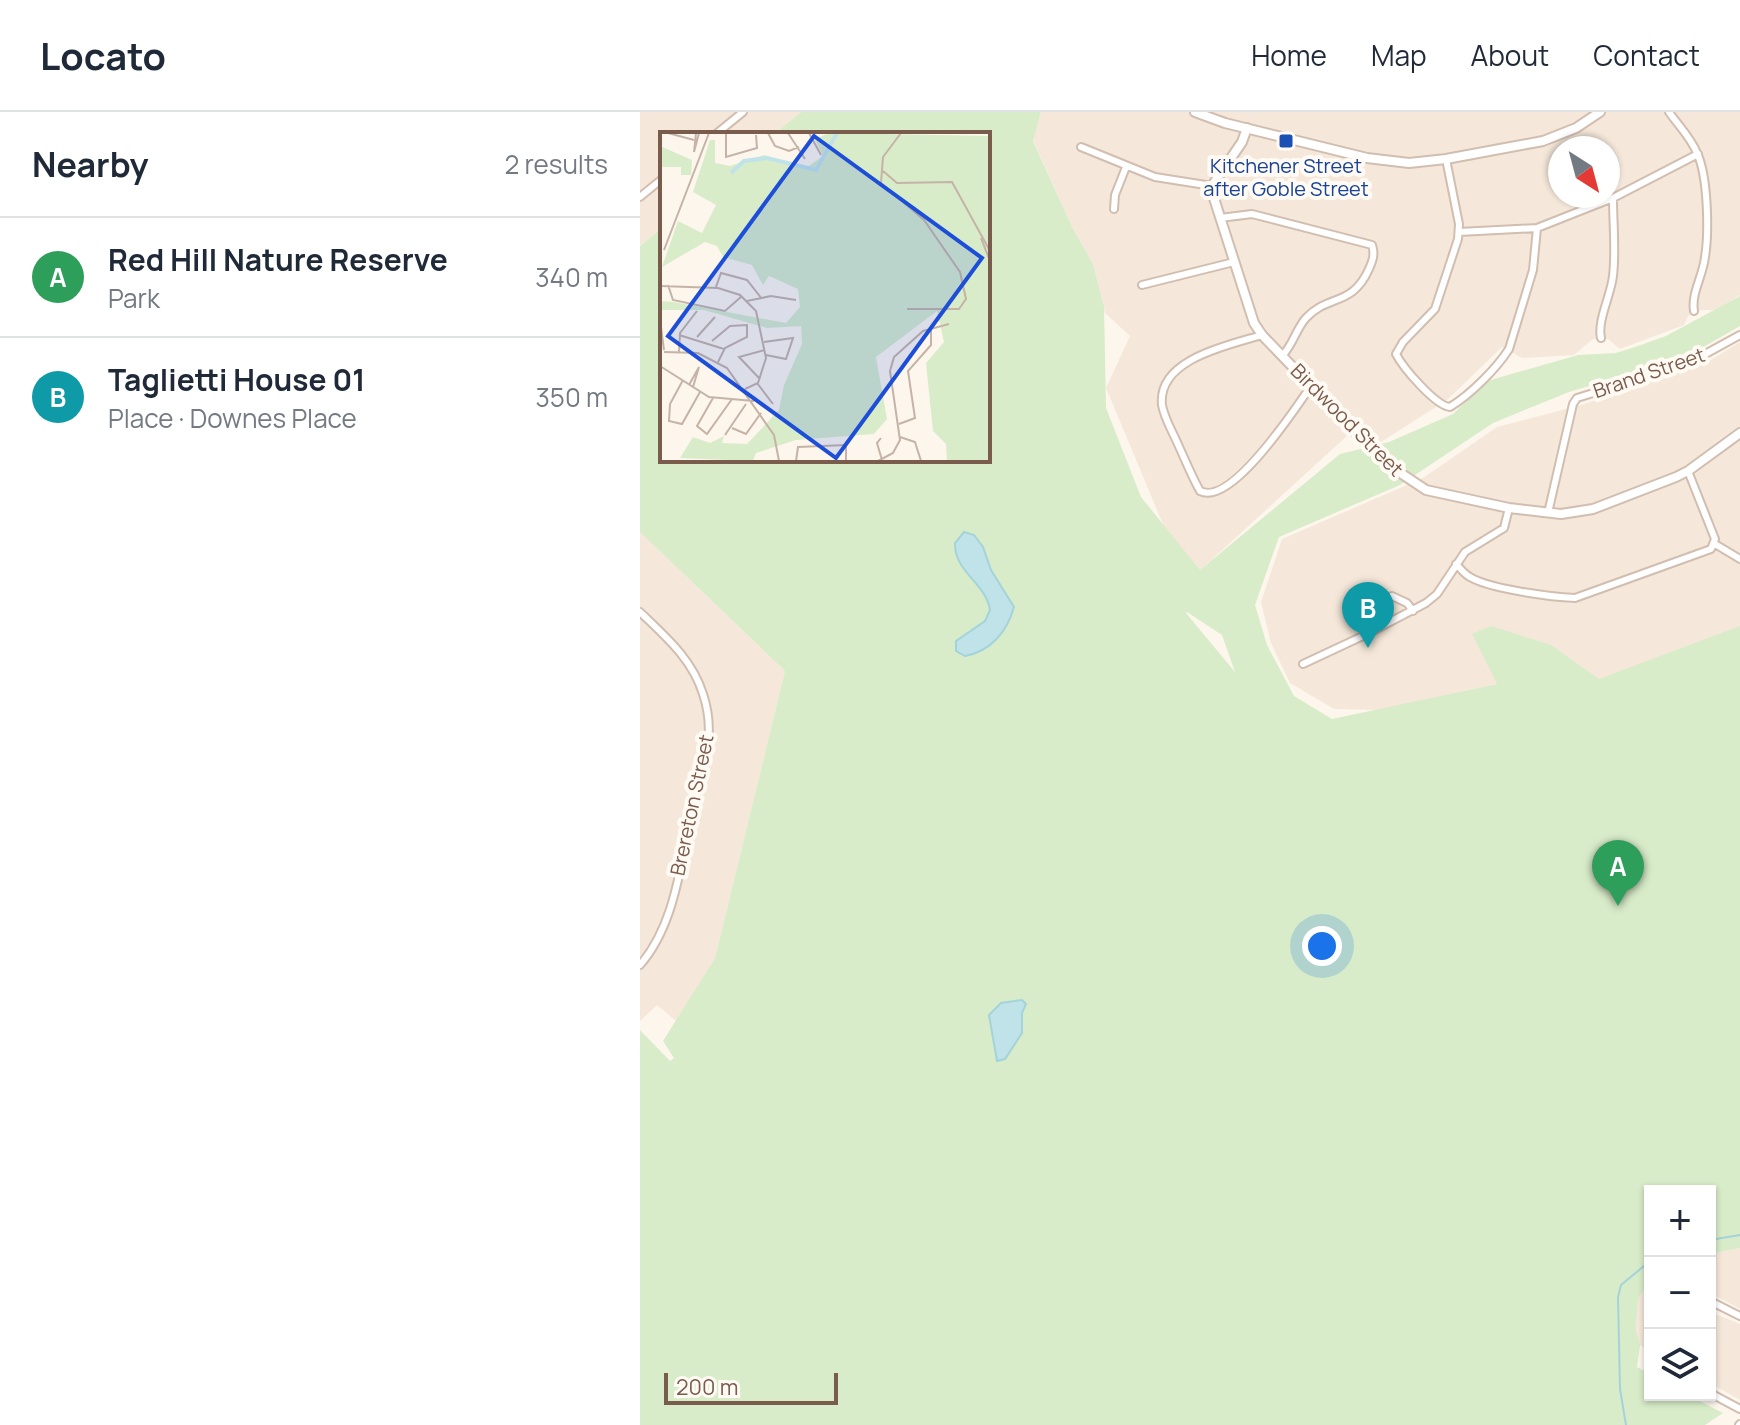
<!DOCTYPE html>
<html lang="en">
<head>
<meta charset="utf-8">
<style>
  :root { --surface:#fff; --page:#f6f6f7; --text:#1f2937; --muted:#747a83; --line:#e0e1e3; --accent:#111827 }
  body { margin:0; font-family:Manrope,sans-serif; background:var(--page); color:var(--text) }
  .controls { position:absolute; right:24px; bottom:24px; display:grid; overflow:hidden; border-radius:0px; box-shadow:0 2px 6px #0004 }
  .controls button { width:72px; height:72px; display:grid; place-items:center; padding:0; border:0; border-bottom:2px solid var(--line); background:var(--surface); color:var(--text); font:40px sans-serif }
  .compass { position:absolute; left:908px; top:24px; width:72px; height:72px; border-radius:50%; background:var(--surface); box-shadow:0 2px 6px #0004; rotate:144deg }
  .scale { position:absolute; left:24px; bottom:20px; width:174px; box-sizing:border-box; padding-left:8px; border:4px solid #7a5c4d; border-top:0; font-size:22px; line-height:28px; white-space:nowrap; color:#7a5c4d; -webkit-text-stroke:6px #fffaf3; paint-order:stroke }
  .you { position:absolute; left:682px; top:834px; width:28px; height:28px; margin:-20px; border:6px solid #fff; border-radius:50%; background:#1a73e8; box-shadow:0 0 0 12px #1a73e833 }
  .badge { display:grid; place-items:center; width:52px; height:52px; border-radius:50%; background:var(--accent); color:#fff; font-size:26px; font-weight:700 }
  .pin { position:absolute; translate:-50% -66px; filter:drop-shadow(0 2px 4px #0008) }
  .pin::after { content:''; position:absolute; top:42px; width:28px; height:24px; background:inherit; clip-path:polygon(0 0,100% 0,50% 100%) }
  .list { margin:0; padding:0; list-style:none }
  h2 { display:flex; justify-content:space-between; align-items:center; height:104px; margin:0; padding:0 32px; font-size:34px }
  h2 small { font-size:26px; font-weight:400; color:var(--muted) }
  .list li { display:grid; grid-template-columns:52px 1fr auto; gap:24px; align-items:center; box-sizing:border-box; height:120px; padding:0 32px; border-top:2px solid var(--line) }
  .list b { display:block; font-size:30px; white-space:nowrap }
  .list p { margin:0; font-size:26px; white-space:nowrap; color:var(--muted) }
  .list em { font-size:26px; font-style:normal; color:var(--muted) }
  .icon { flex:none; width:44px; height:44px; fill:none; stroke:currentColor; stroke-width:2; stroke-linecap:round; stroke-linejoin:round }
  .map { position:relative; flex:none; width:1100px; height:1313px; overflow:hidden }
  header { display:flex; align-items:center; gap:48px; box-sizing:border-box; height:112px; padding:0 40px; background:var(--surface); border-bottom:2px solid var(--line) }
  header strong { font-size:38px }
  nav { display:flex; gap:44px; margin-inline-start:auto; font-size:28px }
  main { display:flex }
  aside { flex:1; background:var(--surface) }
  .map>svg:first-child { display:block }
</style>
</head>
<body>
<header>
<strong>Locato</strong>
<nav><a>Home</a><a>Map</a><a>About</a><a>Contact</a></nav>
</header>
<main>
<aside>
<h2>Nearby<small>2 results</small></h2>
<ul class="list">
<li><span class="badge" style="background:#2e9e5b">A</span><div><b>Red Hill Nature Reserve</b><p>Park</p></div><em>340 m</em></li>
<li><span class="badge" style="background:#0f9aa8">B</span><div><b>Taglietti House 01</b><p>Place · Downes Place</p></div><em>350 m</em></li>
</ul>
</aside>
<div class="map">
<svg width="1100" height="1313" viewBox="0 0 1100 1313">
  <rect width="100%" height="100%" fill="#fdf6ec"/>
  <path fill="#f5e8da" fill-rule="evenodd" d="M 0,0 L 161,0 L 134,22 L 22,22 L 22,116 L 0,134 Z
    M 401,0 L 1100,0 L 1100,183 L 1076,198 L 1061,198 L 1048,204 L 1044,213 L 980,237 L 968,227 L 953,227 L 934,243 L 882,246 L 862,235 L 807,288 L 741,330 L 720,312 L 556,462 L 543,460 L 466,276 L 490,224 L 465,201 L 453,152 L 432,115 L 393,28 ZM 920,36 L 968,36 L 968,84 L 920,84 Z
    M 1100,230 L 1100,572 L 860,571 L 741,598 L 694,597 L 650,571 L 631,531 L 621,490 L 642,427 L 783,366 L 857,315 L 941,293 L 1066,251 Z
    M 0,420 L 145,559 L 75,846 L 36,909 L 17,893 L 0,909 Z
    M 1100,1136 L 1100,1197 L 1070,1181 L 1070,1142 Z
    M 1010,1168 L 1010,1239 L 1000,1233 L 996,1218 L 998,1187 Z
    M 1070,1200 L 1100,1212 L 1100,1288 L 1070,1271 Z"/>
  <path fill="#d8ecc9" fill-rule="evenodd" d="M 161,0 L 401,0 L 393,29 L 432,115 L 453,152 L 464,195 L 466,296 L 501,385 L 560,458 L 700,342 L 749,330 L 813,302 L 847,269 L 938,243 L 976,241 L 998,234 L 1026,224 L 1100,184 L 1100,214 L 1046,245 L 929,280 L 853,311 L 760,373 L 639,425 L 615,493 L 627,533 L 654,584 L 692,607 L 857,572 L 832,522 L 851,514 L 911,533 L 959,567 L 1100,514 L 1100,1136 L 1070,1142 L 1070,1079 L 1010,1079 L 1010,1169 L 998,1187 L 996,1218 L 1000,1233 L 997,1255 L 1010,1262 L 1010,1283 L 1048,1283 L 1083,1301 L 1065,1313 L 0,1313 L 0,918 L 30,949 L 34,946 L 23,929 L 75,846 L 145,559 L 0,420 L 0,134 L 22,116 L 22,348 L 348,348 L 348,22 L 134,22 ZM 547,500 L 582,523 L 595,560 L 546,501 Z"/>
  <path fill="#bfe3e8" stroke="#a5d3da" stroke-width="2" d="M 324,420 L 334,423 L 343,435 L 351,458 L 374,495 C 367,520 351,539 325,544 L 316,539 L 316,529 L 345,509 L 350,498 C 346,471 314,460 315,431 Z
    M 382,888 L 386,892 L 382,901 L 382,921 L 365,947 L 357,949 L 349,903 L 361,891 Z"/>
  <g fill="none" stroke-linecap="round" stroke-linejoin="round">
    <path stroke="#a5d3da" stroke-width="2" d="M 1070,1128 L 1100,1123
      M 986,1313 L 980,1277 L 978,1185 L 981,1173 L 1010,1149"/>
    <defs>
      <path id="minor" d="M 1029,0 C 1038,13 1051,26 1057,41 C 1068,64 1069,120 1065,145 C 1063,164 1051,181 1054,199
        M 76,22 L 103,0
        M 441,35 L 515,65 L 572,74
        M 806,47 L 819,112 L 818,127 L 795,197 L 763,230 L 756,242 C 763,256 796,294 810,295 C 831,282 856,257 869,237 L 893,158 L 897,116
        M 0,85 L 22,67
        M 474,97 L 475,83 L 486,55
        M 580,106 L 612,102 L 732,133 C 735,142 733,148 729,157 C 712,195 688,182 666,206 C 656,217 653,233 642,244
        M 819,120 L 897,116 L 973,86 L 1058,42
        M 502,173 L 594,150
        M 622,223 C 589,233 517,247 522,293 C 524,305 531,317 536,328 C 544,345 551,363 560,379 C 591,395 655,297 671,274
        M 961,226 C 957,209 971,183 973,164 C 976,138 973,112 973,86
        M 908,401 L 933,292 L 937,286 L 1047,252 L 1100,223
        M 1075,432 L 1100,447
        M 816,452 C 821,457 824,462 830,465 C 850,477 911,485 935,486 L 1071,437 L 1075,427 L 1048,359
        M 0,500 C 26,525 52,547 63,582 C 68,597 70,615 68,631 C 66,655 58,680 52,703 C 40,753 35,813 0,853
        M 725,523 L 724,506 L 734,489 L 752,484 L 767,491 L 773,499
        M 663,552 L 725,523 L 786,491 L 797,482 L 825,440 L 864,416 L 869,396
        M 1070,1189 L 1100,1204
        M 1070,1281 L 1100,1297
        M 1099,1313 L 1100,1312"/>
      <path id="tertiary" d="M 555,0 L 585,11 L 727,46 L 769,51 L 806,47 L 903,29 L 936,16 L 960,0
        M 607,16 L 602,30 L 572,74 L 572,80 L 614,211 L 622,223 L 744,350 L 786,378 L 869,396 L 921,402 L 953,397 L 1036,365 L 1048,359 L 1100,321"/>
    </defs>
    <use href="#minor" stroke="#d1beb0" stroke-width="10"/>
    <use href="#tertiary" stroke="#d1beb0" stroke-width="12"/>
    <use href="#minor" stroke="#fff" stroke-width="6"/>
    <use href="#tertiary" stroke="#fff" stroke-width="8"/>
  </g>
  <rect fill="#1a4fb4" stroke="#fffaf3" stroke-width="3" x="638" y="21" width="16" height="16" rx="4"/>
  <g text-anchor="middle" stroke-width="8" stroke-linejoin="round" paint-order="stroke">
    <g font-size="20" fill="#164399" stroke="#fffaf3">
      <text x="646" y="61">Kitchener Street<tspan x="646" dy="23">after Goble Street</tspan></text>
    </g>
    <g font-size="20" fill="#7a5c4d" stroke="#fffaf3">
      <text transform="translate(1009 261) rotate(-19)" y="7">Brand Street</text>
      <text transform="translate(707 308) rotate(45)" y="7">Birdwood Street</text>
      <text transform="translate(52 693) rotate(-78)" y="7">Brereton Street</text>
    </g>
  </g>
  <g transform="translate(20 20)">
    <rect width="330" height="330" fill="#fdf6ec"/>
    <path d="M 169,1 L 330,4 L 330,329 L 287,329 L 286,312 L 273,299 L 266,231 L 284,210 L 277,179 L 216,225 L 227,287 L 214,302 L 136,308 L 96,321 L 93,329 L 20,326 L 33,305 L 50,311 L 64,304 L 62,311 L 87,312 L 119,278 L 124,253 L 142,212 L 141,194 L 107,196 L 44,178 L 0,178 L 0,169 L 14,170 L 126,191 L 140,175 L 138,157 L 109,144 L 103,153 L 92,133 L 63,125 L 57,114 L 45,110 L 2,135 L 18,89 L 42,101 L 56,73 L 33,60 L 50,8 L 55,8 L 55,31 L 70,34 L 104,23 L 146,36 L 163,24 L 155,7 ZM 0,14 L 32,28 L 31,43 L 21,43 L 21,35 L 0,35 Z" fill="#d8ecc9"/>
    <path fill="none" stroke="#bfe3e8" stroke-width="4" d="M 71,41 L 84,29 L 107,26 L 156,38 L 177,1"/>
    <path fill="none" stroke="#c5b3a7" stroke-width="2" d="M 8,1 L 34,8M 36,1 L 34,20 L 39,1M 66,1 L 66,25 L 97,16 L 96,3M 108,1 L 115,14 L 129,19 L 139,15M 128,1 L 145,27M 149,1 L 161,23M 241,1 L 223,25 L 221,51 L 264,88 L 300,140 L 306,167 L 299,177 L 247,177M 223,39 L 237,51 L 292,50 L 330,119M 321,106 L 330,129M 4,118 L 49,1M 8,153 L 13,168 L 65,179 L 82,164M 0,154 L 58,156 L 80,163 L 96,179 L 106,226 L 98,251 L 85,257M 56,155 L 61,141 L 87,148 L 102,167M 87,169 L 111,164 L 136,168M 0,188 L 4,218M 19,203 L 64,217M 37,205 L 55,185M 52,209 L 70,194 L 87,193 L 87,205 L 65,216 L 58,230M 104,210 L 133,206 L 126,227 L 106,223M 4,220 L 38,221 L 67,236 L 114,303 L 119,329M 19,220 L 20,201 L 37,179M 0,234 L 49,265 L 94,269M 99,246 L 79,225 L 105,218M 23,248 L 10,272 L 9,289 L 22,292 L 40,260M 97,251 L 113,272M 29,253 L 39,235 L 33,255M 53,266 L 37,294 L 47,302 L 72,267M 239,292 L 255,286 L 248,239 L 271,213 L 271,196M 72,296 L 86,302 L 101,281M 65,303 L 86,272M 240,305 L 255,310 L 261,329M 221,306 L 217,311 L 222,328M 136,329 L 138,315 L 186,313 L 186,329M 218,329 L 233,321 L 240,308 L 230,239 L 234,225 L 263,199 L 289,192"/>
    <path fill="#1d4ed8" fill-opacity="0.15" stroke="#1d4ed8" stroke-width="4" d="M 154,4 L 322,126 L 176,326 L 8,204 Z"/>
    <rect width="330" height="330" fill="none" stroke="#7a5c4d" stroke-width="4"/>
  </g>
</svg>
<div class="controls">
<button>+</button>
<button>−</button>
<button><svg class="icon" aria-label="layers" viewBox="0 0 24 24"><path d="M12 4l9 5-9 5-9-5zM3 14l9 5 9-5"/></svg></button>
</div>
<svg class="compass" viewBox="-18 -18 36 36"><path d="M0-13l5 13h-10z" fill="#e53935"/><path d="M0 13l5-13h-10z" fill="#747a83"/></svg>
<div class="scale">200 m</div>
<div class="you"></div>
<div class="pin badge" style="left:978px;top:794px;background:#2e9e5b">A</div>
<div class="pin badge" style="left:728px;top:536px;background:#0f9aa8">B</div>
</div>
</main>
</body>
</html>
